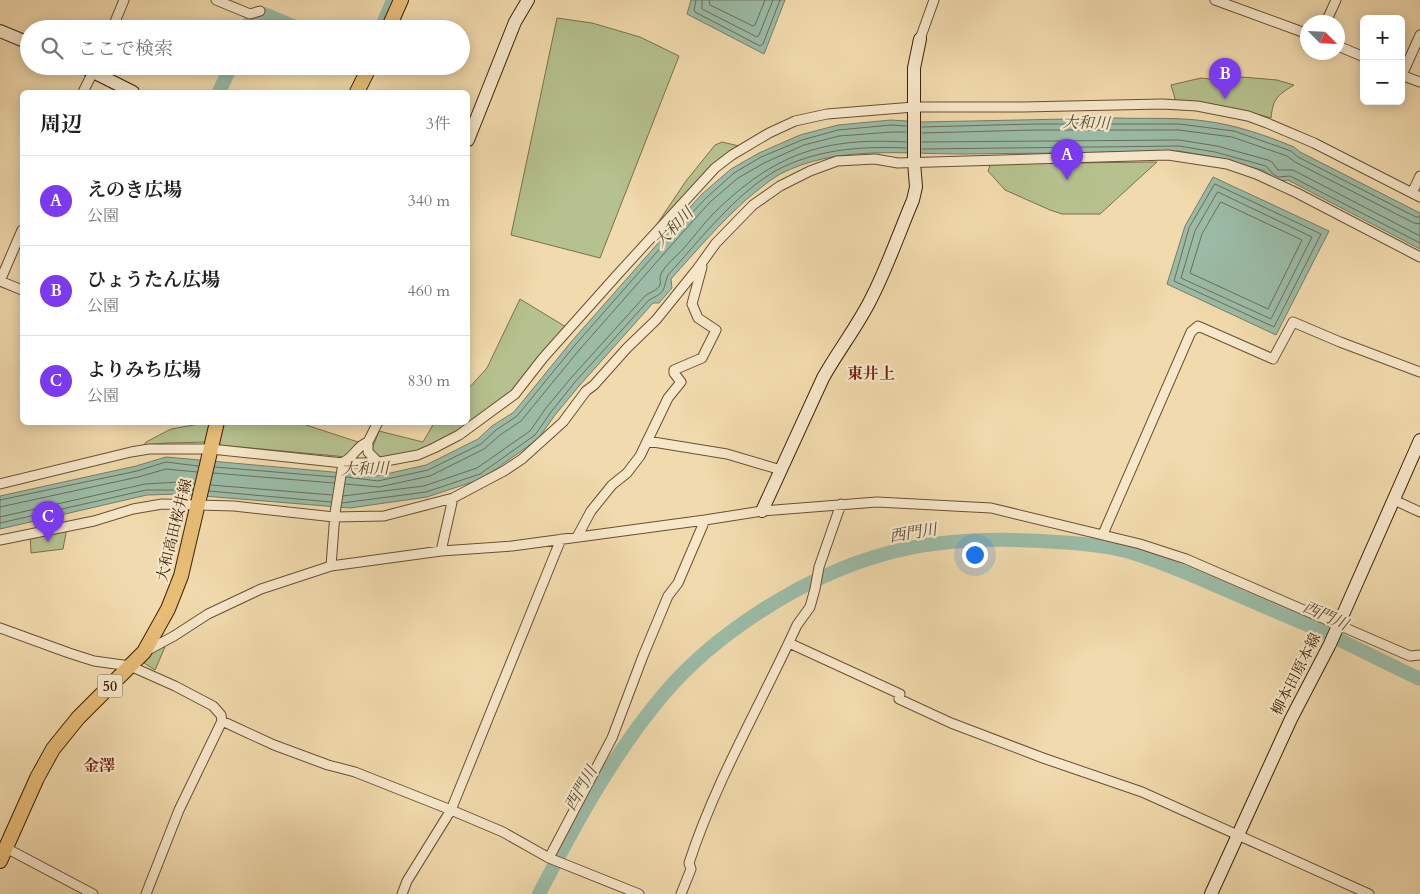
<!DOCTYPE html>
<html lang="ja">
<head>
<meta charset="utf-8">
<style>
  :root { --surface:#fff; --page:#f2f2f2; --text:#202124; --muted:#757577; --line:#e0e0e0; --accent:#7c3aed }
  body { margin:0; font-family:Cardo,"Noto Serif JP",serif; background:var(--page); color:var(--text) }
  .controls { position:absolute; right:15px; top:15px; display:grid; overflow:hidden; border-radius:8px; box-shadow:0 2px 12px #0003 }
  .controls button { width:45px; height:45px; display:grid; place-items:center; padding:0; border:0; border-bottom:1px solid var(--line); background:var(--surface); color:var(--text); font:25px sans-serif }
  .compass { position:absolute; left:1300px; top:15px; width:45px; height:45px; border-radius:50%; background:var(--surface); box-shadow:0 2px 12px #0003; rotate:114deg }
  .you { position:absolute; left:974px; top:554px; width:18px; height:18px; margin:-12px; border:4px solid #fff; border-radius:50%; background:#1a73e8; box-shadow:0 0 0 8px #1a73e833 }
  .badge { display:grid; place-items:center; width:32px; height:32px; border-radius:50%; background:var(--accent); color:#fff; font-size:16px; font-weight:700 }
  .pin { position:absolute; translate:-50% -41px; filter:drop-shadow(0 1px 2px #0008) }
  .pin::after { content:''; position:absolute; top:26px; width:18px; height:15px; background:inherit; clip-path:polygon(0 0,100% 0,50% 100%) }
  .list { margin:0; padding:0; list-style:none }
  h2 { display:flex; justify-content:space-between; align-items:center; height:65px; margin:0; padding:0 20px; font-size:21px }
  h2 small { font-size:16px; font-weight:400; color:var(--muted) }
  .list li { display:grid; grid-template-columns:32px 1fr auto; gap:15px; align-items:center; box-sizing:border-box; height:90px; padding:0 20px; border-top:1px solid var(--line) }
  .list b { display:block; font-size:19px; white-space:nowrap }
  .list p { margin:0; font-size:16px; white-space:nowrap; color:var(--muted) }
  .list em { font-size:16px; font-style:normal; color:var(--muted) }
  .icon { flex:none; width:28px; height:28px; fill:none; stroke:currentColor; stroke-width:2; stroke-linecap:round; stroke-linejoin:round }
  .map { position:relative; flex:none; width:1420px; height:894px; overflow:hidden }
  .search { position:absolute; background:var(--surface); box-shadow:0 2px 12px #0003; left:20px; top:20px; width:450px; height:55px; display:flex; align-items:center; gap:12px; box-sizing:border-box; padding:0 18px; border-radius:28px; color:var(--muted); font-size:19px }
  .panel { position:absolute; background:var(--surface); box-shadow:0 2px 12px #0003; left:20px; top:90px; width:450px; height:335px; border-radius:8px }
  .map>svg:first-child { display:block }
</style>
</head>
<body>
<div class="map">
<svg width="1420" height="894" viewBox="0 0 1420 894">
  <rect width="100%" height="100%" fill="#f1daad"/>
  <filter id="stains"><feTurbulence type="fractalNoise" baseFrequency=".004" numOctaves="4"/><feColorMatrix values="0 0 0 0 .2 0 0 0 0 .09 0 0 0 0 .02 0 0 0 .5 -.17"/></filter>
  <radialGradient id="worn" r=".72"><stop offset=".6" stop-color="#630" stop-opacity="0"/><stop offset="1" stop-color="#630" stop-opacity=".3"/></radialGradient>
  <path fill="#b5c18e" stroke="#7a714a" d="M 557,18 L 592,23 L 640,37 L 679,56 L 600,258 L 511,235 Z
    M 1242,77 L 1277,80 L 1294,85 C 1278,95 1273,98 1271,118 C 1239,109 1208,102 1176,102 L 1171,85 L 1201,78 L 1221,80 Z
    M 722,142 L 739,146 L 653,230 L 686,181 L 715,145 Z
    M 1157,162 L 1100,214 L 1062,214 L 1050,210 L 1005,190 L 988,171 L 990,166 L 984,164 Z
    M 520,299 L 566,327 L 513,390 L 455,432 L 419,450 L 379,458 L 372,449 L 379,431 L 423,442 L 434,423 L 468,422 L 468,389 L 487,368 Z
    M 223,422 L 300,423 L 358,442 L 347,457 L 218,445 Z
    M 205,423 L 214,423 L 209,442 L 167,443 L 144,445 L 146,442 L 171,429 Z
    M 67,528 L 63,549 L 31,553 L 30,535 Z
    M 165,647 L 155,670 L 144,663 L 145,657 L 156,648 Z"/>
  <path fill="#9bbba7" stroke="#767d67" d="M 691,0 L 785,0 L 764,54 L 687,14 Z
    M 1116,118 C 1146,119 1176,117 1205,121 C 1236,125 1265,135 1294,147 L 1300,152 L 1420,213 L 1420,249 L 1288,180 C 1276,182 1271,181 1265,171 L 1214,157 L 1179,151 C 1107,153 1035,153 963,154 C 901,154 837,145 780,174 C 768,181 757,191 747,199 C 719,224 696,251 671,279 L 672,288 L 659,303 L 653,303 L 579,386 L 555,415 L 538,439 L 482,479 L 451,489 L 427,497 L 350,508 L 179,494 L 147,495 L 0,529 L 0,496 L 136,466 L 166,457 L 377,476 L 426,465 L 478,439 L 492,426 L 514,412 L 571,342 L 675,224 L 702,194 L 731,169 L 759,153 L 800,135 L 838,125 L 891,120 L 922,122 Z
    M 1213,177 L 1329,231 L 1276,335 L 1167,284 L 1185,226 Z"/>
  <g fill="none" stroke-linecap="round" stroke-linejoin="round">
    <path stroke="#6c6e56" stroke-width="1" d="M 696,0 L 694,10 L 695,12 L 760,46 L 763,44 L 780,0
      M 702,0 L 702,9 L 757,37 L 759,35 L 773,0
      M 709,0 L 710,5 L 753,26 L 755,25 L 765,0
      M 922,127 L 1034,124 L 1179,124 L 1234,131 L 1291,151 L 1298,157 L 1416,217 L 1420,217
      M 922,133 L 1034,130 L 1179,130 L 1232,137 L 1287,156 L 1295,162 L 1414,223 L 1420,224
      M 922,142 L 1179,140 L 1217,146 L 1268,160 L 1272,162 L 1278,170 L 1293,170 L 1420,236
      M 922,149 L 1179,146 L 1215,152 L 1266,166 L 1273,174 L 1278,177 L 1290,176 L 1420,243
      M 1215,184 L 1321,234 L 1274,327 L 1174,281 L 1189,228 Z
      M 1218,192 L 1312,237 L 1271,319 L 1181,278 L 1195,231 Z
      M 1221,202 L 1302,240 L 1268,309 L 1190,273 L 1202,234 Z
      M 215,467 L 335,477
      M 213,473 L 334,483
      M 346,477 L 378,481 L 428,470 L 481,444 L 496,430 L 517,416 L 575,345 L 678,228 L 706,198 L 734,173 L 761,157 L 802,140 L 838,130 L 891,125 L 906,126
      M 345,484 L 379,487 L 430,476 L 484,449 L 500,435 L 521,421 L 580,349 L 683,232 L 710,202 L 738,178 L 764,163 L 804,145 L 839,136 L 892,132 L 906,132
      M 211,485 L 332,495
      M 209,491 L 331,502
      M 343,496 L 424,486 L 477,468 L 530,431 L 546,408 L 571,378 L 645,296 C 650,292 657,291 660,285 C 661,281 659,277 661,274 C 666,264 677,256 684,248 C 694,237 703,224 714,213 C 774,154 823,137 906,142
      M 0,500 L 137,471 L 166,462 L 198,466
      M 342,503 L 426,492 L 480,474 L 535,435 L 551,412 L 575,382 L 649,300 C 667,291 662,291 668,275 C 699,241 736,193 777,170 C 817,149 862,146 906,148
      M 0,507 L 138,477 L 166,469 L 197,472
      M 0,517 L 145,484 L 179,482 L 194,483
      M 0,523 L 146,490 L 193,490"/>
    <path stroke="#9bbba7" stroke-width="14" d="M 247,29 L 251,19 L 264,14 L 300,29
      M 381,29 L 393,0
      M 219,92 L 231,66
      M 539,894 C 575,825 613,754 663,695 C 715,633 804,577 881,555 C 932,540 989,538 1041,541 C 1069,543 1098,544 1126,551 C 1162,561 1205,581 1240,596 C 1266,608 1293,618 1319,630 C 1353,646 1386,663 1420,679"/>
    <defs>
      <path id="street" d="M 216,0 L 250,14 L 260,11
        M 1215,0 L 1308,34
        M 1326,22 L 1336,0
        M 112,29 L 124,0
        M 920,39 L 934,0
        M 1338,46 L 1364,57
        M 1401,75 L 1420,82
        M 1402,75 L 1420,35
        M 83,92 L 96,66
        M 1412,193 L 1420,176
        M 0,281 L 22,230
        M 0,281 L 22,290
        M 647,441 L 727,454 L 781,470
        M 368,442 L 368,452 L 378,462
        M 343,462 C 354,458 357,445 368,442 L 378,422
        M 0,484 L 131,452 L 149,449 L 211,449 L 343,463 L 375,463 L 418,455 L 434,448 L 459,435 L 515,394 L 543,358 L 618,274 L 715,168 L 732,155 L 769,133 L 795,121 L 827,114 L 914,107 L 1023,107 L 1162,104 L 1197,106 L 1248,116 L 1267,123 L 1314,143 L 1420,197
        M 1394,500 L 1420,512
        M 1103,534 L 1191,332 L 1198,326 L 1273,359 L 1293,322 L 1340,342 L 1420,372
        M 577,537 L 591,511 L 612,485 L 627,473 L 640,456 L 668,398 L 681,382 L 674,373 L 674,370 L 702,358 L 716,330 L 698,318 L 692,304 L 702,267
        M 0,540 L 94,521 L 133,509 L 162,504 L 234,506 L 334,517 L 384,516 L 453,498 L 504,471 L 522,459 L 563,422 L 586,391 L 594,385 L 627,348 L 656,320 L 698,268 L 716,243 L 753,205 L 780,186 L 810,171 L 837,161 L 875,159 L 898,163 L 1168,155 L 1227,164 L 1256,174 L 1297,193 L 1420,257
        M 441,551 L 453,498
        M 331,566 L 335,513 L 343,463
        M 0,628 L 69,653 L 94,661 L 130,666 L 175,686 L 213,706 L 221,715 L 222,721 L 179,810 L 146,894
        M 789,643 L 900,694 L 899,699 L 951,723 L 1043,758 L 1142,792 L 1369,894
        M 146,651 L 174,636 L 208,614 L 261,589 L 331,566 L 441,551 L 512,546 L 705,520 L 762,511 L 877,502 L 991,508 L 1140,544 L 1186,559 L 1410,656 L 1420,655
        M 222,721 L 274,745 L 328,765 L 355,772 L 451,810 L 503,832 L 549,858 L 639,894
        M 6,848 L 93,894
        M 549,858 L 612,738 L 643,656 L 668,596 L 678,583 L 705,520
        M 402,894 L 407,881 L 451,810 L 561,539
        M 681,894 L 691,869 L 689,863 C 716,780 761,704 797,625 L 810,607 L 815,589 L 819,567 L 841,504"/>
      <path id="secondary" d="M 0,31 L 29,43
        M 81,66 L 133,92
        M 468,140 L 515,22 L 528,0
        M 762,511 L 823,378 C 838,351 857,327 871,299 C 887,268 899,233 913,200 L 916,187 L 914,162 L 914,68 L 920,39
        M 1211,894 L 1291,719 L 1330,644 L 1420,440"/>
      <path id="primary" d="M 388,29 L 401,0
        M 357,92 L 370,66
        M 0,861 L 37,778 L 53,749 L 78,718 L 144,652 L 168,609 L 181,576 L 217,422"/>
    </defs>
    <use href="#street" stroke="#6b4f30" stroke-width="11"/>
    <use href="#secondary" stroke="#3e2106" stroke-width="14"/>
    <use href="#primary" stroke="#3e2106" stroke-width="16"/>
    <use href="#street" stroke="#f6e7ca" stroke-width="9"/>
    <use href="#secondary" stroke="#f6e7ca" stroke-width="12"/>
    <use href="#primary" stroke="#e8bd76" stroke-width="14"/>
  </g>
  <g text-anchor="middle" stroke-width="4.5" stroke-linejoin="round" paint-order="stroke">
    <rect fill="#f6e7ca" stroke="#755c41" stroke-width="1" x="97.5" y="674.5" width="25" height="23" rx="4"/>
    <g font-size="14" font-weight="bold" fill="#3e2106">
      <text x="110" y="691">50</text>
    </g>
    <g font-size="15" fill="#3e2106" stroke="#f6e7ca">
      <text transform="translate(174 530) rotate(-76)" y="5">大和高田桜井線</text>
      <text transform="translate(1296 674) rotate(-63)" y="5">柳本田原本線</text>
    </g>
    <g font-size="16" font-style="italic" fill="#5a4f36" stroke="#f6e7ca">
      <text transform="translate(1086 122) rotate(2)" y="6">大和川</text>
      <text transform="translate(673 227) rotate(-46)" y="6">大和川</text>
      <text transform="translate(365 468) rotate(-1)" y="6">大和川</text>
      <text transform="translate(913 532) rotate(-9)" y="6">西門川</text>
      <text transform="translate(1326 615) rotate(24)" y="6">西門川</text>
      <text transform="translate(580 788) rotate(-60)" y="6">西門川</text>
    </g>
    <g font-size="16" font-weight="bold" fill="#7a1f14" stroke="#f6e7ca">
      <text x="871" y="379">東井上</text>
      <text x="99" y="771">金澤</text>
    </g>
  </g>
  <rect width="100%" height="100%" filter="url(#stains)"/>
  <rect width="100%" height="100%" fill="url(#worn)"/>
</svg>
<div class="controls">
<button>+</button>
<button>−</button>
</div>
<svg class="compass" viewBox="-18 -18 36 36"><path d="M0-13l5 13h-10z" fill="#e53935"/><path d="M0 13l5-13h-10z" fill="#757577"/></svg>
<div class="you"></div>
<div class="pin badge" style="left:1067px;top:180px">A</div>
<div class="pin badge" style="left:1225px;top:99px">B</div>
<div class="pin badge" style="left:48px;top:542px">C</div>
<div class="search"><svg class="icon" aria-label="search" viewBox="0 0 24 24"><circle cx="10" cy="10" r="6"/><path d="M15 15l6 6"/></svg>ここで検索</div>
<section class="panel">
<h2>周辺<small>3件</small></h2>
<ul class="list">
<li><span class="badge">A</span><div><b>えのき広場</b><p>公園</p></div><em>340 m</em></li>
<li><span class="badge">B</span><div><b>ひょうたん広場</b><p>公園</p></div><em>460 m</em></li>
<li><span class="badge">C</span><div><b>よりみち広場</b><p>公園</p></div><em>830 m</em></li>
</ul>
</section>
</div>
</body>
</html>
